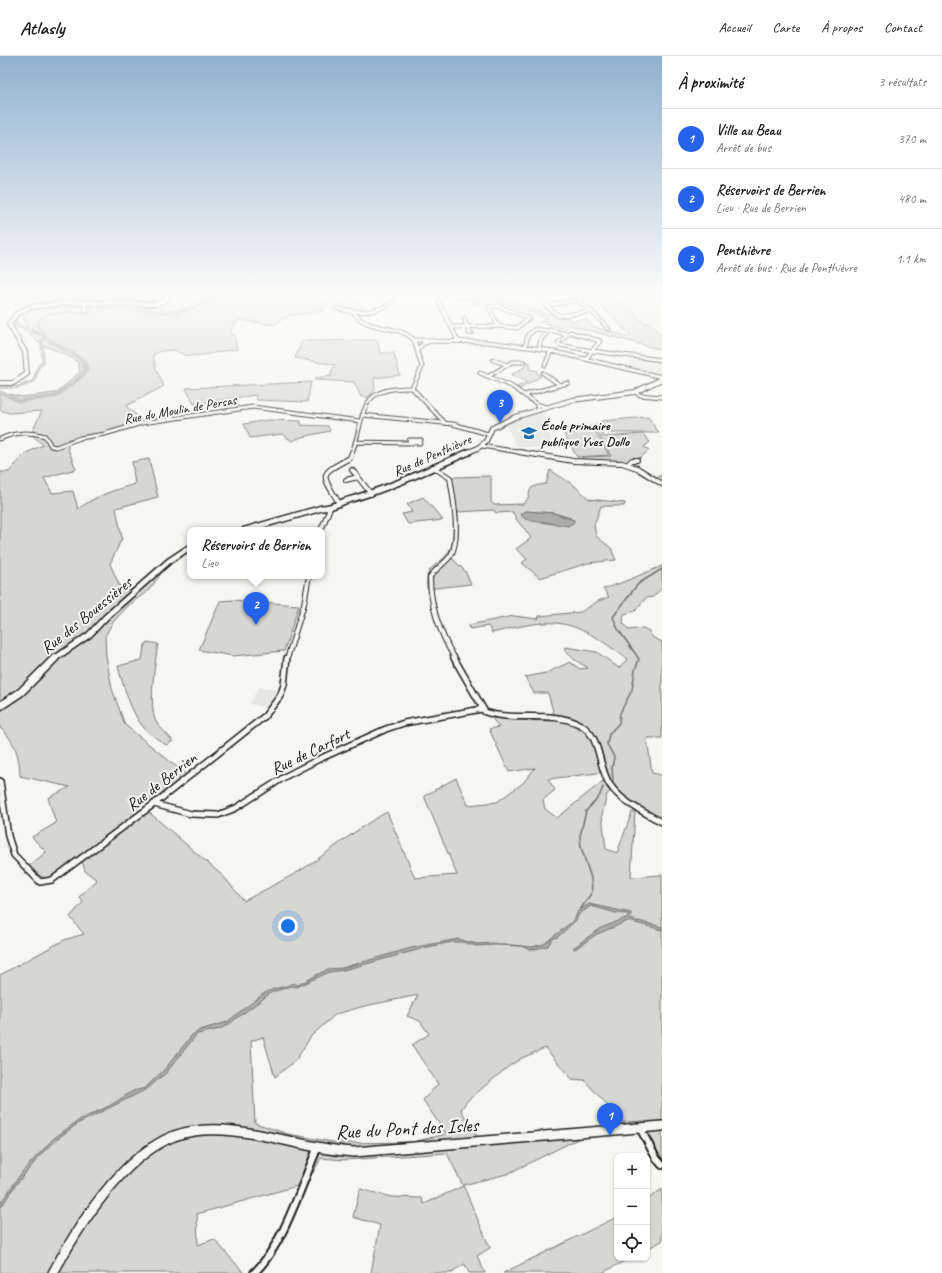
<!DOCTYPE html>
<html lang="fr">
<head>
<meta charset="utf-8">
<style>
  :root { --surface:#fff; --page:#f6f6f6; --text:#202124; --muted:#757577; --line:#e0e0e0; --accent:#2563eb }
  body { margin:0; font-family:Caveat,sans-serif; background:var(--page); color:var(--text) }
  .controls { position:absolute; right:12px; bottom:12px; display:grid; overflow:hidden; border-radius:8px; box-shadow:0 1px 3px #0004 }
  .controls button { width:36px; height:36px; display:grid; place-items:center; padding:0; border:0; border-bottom:1px solid var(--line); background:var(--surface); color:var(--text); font:20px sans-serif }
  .you { position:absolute; left:288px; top:870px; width:14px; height:14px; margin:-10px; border:3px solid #fff; border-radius:50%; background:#1a73e8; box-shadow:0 0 0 6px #1a73e833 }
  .badge { display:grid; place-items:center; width:26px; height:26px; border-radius:50%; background:var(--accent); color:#fff; font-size:13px; font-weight:700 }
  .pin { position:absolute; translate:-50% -33px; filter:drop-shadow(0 1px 2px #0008) }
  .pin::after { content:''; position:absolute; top:21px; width:14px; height:12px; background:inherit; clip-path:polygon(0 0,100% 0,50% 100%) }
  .popup { position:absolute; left:187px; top:471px; width:138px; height:52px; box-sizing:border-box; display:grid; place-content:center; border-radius:8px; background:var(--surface); filter:drop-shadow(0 1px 3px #0005); font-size:13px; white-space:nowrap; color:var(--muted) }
  .popup b { font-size:15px; color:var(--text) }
  .popup::after { content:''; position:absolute; left:50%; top:100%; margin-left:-8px; border:8px solid transparent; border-top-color:var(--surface) }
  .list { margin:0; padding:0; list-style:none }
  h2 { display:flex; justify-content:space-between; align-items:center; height:52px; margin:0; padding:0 16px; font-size:17px }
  h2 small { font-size:13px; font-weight:400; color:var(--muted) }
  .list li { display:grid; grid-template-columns:26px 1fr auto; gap:12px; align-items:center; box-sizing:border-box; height:60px; padding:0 16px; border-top:1px solid var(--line) }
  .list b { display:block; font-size:15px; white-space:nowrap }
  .list p { margin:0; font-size:13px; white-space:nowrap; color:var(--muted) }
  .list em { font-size:13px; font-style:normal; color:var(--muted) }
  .icon { flex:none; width:22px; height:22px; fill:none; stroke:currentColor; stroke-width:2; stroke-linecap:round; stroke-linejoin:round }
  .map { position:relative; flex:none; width:662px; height:1217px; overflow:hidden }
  header { display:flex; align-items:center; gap:24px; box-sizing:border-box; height:56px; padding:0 20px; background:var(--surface); border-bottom:1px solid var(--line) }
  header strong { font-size:19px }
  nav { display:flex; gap:22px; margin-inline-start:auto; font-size:14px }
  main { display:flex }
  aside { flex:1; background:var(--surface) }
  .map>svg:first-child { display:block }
</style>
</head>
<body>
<header>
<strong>Atlasly</strong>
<nav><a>Accueil</a><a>Carte</a><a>À propos</a><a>Contact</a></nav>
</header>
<main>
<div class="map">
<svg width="662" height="1217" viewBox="0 0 662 1217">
  <rect width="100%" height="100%" fill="#f6f6f2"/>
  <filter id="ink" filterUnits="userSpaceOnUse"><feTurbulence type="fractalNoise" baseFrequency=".025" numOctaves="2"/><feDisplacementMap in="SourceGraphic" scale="8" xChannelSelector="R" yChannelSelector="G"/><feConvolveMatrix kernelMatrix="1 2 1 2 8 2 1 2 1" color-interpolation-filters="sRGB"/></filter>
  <g filter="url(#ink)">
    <path fill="#e6e6e2" d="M 172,237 L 210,237 L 207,243 L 190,252 L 176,255 L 161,255 Z
      M 608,237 L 662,237 L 662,281 L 650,267 L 644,267 L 623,246 Z
      M 634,302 L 662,305 L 662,317 L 628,312 L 630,305 Z
      M 540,355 L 553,370 L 553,373 L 548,374 L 554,394 L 516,390 L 505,367 Z
      M 258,632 L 276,634 L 267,651 L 250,648 Z"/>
    <path fill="#d6d6d2" stroke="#797977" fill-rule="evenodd" d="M 0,237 L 168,237 L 161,245 L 161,255 C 184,256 194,250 214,239 L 214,237 L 349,237 L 368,255 L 351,256 L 331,245 L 324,249 L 324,255 C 308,258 287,256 275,269 L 239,264 L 230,275 L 234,280 L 237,293 C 220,294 188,307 176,294 L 161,295 L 153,299 L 156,313 L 164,330 L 126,350 L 137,360 L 134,366 L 114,375 L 68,383 L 68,393 L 76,413 L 44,422 L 52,437 L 73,435 L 78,453 C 95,440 114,434 135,428 L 132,406 L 149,403 L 158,441 L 116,452 L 122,482 L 110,508 L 121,533 L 127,535 L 146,525 L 166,503 L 190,490 L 163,515 L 149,534 L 129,549 L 113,566 L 105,580 L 106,600 L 112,633 L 125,669 L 187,719 L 144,752 L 224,821 L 244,845 C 262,835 280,826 298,816 C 329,797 355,773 387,756 L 415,822 L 457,819 L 424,740 L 456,722 L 468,749 L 497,746 L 523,727 L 535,712 L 509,716 L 489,673 L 499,671 L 491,661 L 512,664 L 554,665 L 554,659 L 548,637 L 534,637 L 525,621 L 546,617 L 570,606 L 580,613 L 588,612 L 575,604 L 564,594 L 565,591 L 597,596 L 619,612 L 627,603 C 603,585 575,564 544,567 C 526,568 509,573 492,577 L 488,570 L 470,573 L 469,569 L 514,560 L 538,563 L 539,560 L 581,556 L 598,545 L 609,541 L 603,533 C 623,527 642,518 662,510 L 662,532 L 653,541 L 646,542 L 635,555 L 624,558 L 623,567 L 629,574 L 643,572 L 649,575 L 652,581 L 662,586 L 662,682 L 647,682 L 652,717 L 662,719 L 662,764 C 635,749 622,743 606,716 L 548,723 L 555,734 L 543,744 L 545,753 L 557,762 L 603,725 L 610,736 L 607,738 L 602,759 L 606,793 L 617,797 L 632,756 L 635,756 L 631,821 L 662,819 L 662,1103 L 652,1085 L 646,1065 L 623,1066 L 584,1024 L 572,1023 L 545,992 L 522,1002 L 509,1010 L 467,1045 L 461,1054 L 483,1089 L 582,1081 L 507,1118 L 463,1129 L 490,1192 L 477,1200 L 485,1217 L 469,1217 L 465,1208 L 453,1215 L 453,1217 L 371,1217 L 380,1169 L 353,1161 L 360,1133 L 391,1141 L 422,1142 L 424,1148 L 463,1130 L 447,1097 L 344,1104 L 321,1102 L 313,1117 L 305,1114 L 297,1130 L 197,1158 L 198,1189 L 214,1183 L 244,1217 L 0,1217 L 0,919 L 64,884 L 84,878 L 70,861 L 83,846 L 79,841 L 97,824 L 85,815 L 81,801 L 53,821 C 41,824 37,818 29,810 L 46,796 L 32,781 L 56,767 L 48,742 L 70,731 L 20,720 C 20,702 15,684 0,672 L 0,416 L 9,416 L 24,398 L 43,389 L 31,378 L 42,355 L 9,357 L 0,354 L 0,336 L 22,341 L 56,337 L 80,316 L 78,306 C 48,286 29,296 22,254 ZM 418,939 L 407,960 L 420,965 L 429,978 L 412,989 L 438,1028 L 423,1044 L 446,1078 L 413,1086 L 339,1087 L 288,1078 L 255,1067 L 251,985 L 263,981 L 275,1021 L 296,1004 L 311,980 L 336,958 L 365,950 Z
      M 456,237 L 488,237 L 547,258 L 553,257 C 559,262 566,260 572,265 L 586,263 L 594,271 L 629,281 L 631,278 C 619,270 611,258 600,249 C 593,244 586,244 580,238 L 608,237 L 623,246 L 644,267 L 650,267 L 662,281 L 662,294 L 569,269 L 565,273 L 541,266 L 547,262 L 484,241 L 480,241 L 477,248 L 472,248 L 472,245 L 455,243 Z
      M 377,284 L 380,297 L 394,297 L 400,319 L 374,322 L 375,334 L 368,341 L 361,341 L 354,326 L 315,324 L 315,322 L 332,320 L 331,316 L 335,309 L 295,302 L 302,285 Z
      M 526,306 L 530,306 L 529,313 L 538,315 L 536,317 L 541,320 L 520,333 L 517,331 L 526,327 L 526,325 L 511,319 L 526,310 L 524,307 Z
      M 311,326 L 307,346 L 257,344 L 255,339 L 194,348 L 186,332 Z
      M 648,361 L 659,377 L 608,377 L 601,365 Z
      M 268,364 L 301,365 L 301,369 L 328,370 L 330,375 L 302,381 L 292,385 L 282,378 L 250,382 L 244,368 Z
      M 594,369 L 597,369 L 604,381 L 643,378 L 650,386 L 644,391 L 649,394 L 634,407 L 657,421 L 662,419 L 662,431 L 627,410 L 617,407 L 582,408 L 582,401 L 611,400 Z
      M 592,370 L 609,399 L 577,401 L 561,372 Z
      M 433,408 L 452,421 L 491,420 L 491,445 L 494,449 L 523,448 C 536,436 521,431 546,428 L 550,414 L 575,430 L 589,443 L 625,447 L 624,450 L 601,450 L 594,469 L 596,480 L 611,492 L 616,504 L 588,507 L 540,522 L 522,507 L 527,503 L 516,493 L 531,482 C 525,472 516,466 513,456 L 496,457 L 494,454 L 458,456 L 458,480 L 452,502 L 465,515 L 471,528 L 427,533 C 424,504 442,513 451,491 C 455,482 454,429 447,422 C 443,417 435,413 430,410 ZM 525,455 L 554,457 L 571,462 L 555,468 L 532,465 L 520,459 Z
      M 423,441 L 443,464 L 408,468 L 402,458 L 412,456 L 407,448 Z
      M 233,544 L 299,549 L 284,595 L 233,600 L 199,594 L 220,545 Z
      M 147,586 L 158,588 C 155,607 148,649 156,666 C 160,672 168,679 173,685 L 166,689 C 159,684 150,678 144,672 C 132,659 122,627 118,610 L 142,604 L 144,591 Z
      M 662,1133 L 662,1185 L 647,1193 L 647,1144 Z
      M 617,1161 L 617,1202 L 630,1202 L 602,1217 L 503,1217 Z"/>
    <path fill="#acaca9" stroke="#727271" d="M 525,455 L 554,457 L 574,464 L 574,466 L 568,470 L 525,463 L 520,458 Z
      M 589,848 L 631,857 L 630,863 L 662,871 L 662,874 L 628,865 L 597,878 L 575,893 L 573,892 L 599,873 L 628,861 L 628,858 L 616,857 L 591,850 L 579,858 L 576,864 L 558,881 L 552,883 L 548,890 L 530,894 L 521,890 L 495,889 L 476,890 L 463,886 L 452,886 L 428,891 L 344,914 L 329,916 L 297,931 L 292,930 L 272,936 L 229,968 L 220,973 L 197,978 L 166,1017 L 147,1033 L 79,1067 L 62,1079 L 43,1096 L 14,1131 L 0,1153 L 0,1148 L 22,1116 L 53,1083 L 79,1064 L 109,1050 L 133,1035 L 145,1032 L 164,1014 L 192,979 L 200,974 L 227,966 L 263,938 L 273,933 L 287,930 L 293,927 L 298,929 L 328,913 L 342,912 L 411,892 L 458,883 L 477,888 L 493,887 L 531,891 L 544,888 L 574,864 L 578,855 Z"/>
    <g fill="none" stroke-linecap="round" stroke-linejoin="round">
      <path stroke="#727271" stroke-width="1" d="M 44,279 L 44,276 L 38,272 C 38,263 42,260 50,257 L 92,256 L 94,252"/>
      <path stroke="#727271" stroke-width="1.5" d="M 613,725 L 612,712 L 614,701 L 607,688 L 609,678 L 619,667 L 620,657 L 632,634 L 635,614 L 639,603 L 618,573 L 613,561 L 638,528 L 662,513
        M 580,854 L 592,836 L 591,822 L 581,791 L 580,780 L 586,755 L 599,741 L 603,731"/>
      <path stroke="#acaca9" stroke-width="3.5" d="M 0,331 L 19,331 L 34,325 L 38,311 L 43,306 L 42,284 L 45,282"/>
      <path fill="#acaca9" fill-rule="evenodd" d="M 210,237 L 216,237 L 212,245 L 199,252 L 178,259 L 68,251 L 44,253 L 41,251 L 44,249 L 68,247 L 178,255 C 189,252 205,249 210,237 Z
        M 20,255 L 25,256 L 17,262 L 19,269 L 46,278 L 48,281 L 80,300 L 86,305 L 89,313 L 85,320 L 56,342 L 19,347 L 0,338 L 0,334 L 20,343 L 52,339 L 73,325 L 80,318 L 83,313 L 80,306 L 76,302 L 43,283 L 41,280 L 14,271 L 11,262 Z"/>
      <defs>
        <path id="street-far3" d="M 443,237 L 439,246 L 458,285
          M 576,237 L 580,244
          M 576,244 L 546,250 L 559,260 L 591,255
          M 579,246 L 590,254 L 609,273
          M 86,247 L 84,250 L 87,256
          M 498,250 L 529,262 L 517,272 L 498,270 L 489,251 Z
          M 336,252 C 357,258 375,258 394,245 L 395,237
          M 354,257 C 368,276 399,268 414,284
          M 464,262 L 469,277 L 472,277
          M 452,271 L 498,270
          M 570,276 L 600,285 L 592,295 L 560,289 L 558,287 Z
          M 414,284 L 431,284
          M 525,291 L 528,279 L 535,273 L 549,275
          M 418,293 L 424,287 L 433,285 L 487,286 L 542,293 L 662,321
          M 539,293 L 541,283 L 550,274 L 567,278
          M 592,295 L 662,304
          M 586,303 L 592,295
          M 493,304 L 508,309
          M 545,309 L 551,295
          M 480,317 L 511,330 L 537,348
          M 489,320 L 512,306 L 524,306
          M 560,329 L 568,327
          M 412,332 L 422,311 L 414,284
          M 412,332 L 445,367
          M 635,336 L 640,339 L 662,341
          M 524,339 L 560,329 L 543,317
          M 537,351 L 537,348 L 546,351
          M 362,359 L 453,368 L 488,378
          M 0,383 C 15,376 29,375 45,380 L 51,390 L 56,391 L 80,382 L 105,378 L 142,367 L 253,351 L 360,365
          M 409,384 L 421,384 L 420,387 L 410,387 Z
          M 355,386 L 410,387
          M 482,390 L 525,397
          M 352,397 C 367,356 356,331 412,332"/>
        <path id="street-far2" d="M 519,396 L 573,405 L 622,407 L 637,412 L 662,428
          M 628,408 L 632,404 L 637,404
          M 433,411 L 450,422 C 453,440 461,482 451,499 C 446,507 436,512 430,521 C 430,549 441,579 455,603
          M 352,414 L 358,421
          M 346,424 L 358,421 L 371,438
          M 339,447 C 321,417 318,419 350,402 L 352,396
          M 321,474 L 330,452
          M 287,603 L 304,548 L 309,520"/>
        <path id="street-far1" d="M 454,602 L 485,656 C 515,666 550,654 579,668 C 602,679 597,710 610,729 C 622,747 644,756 662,766
          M 0,725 L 8,780 L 14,799 L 40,826 L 52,824 L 154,748 L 265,660 L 280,640 L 284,629 L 287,602
          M 154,748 L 191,758 L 218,759 L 236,752 L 286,720 L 317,704 L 386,673 L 404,667 L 482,653"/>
        <path id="street" d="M 640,1072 L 656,1102 L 662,1109
          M 254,1217 C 283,1190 301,1130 317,1093"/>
        <path id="secondary-far3" d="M 0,327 L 13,327 L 27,318 L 25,296 L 9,268 L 16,258 L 30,251 L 74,246 L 154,248 L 164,245 L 171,237
          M 466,397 L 478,392 L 486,385 L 492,372 L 515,361 L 572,344 L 635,336 L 662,323"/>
        <path id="secondary-far2" d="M 245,474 L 322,452 C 331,452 337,448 345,445 C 388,433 428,414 469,396
          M 54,603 L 89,579 L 107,560 L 169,505 L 190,491"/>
        <path id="secondary-far1" d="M 0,650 L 21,636 L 55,602"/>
        <path id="secondary" d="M 53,1217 C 79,1169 121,1101 174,1080 C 193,1073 215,1073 234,1075 C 275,1079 313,1094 354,1096 L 662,1070"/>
      </defs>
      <use href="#street-far3" stroke="#1c1c1c" stroke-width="5"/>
      <use href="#street-far2" stroke="#1c1c1c" stroke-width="6"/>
      <use href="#street-far1" stroke="#1c1c1c" stroke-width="8"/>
      <use href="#street" stroke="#1c1c1c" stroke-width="10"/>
      <use href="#secondary-far3" stroke="#1c1c1c" stroke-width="6"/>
      <use href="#secondary-far2" stroke="#1c1c1c" stroke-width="8"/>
      <use href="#secondary-far1" stroke="#1c1c1c" stroke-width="10"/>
      <use href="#secondary" stroke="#1c1c1c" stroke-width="12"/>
      <use href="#street-far3" stroke="#f6f6f2" stroke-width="3"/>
      <use href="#street-far2" stroke="#f6f6f2" stroke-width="4"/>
      <use href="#street-far1" stroke="#f6f6f2" stroke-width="5"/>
      <use href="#street" stroke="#f6f6f2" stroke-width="6"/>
      <use href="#secondary-far3" stroke="#f6f6f2" stroke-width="4"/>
      <use href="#secondary-far2" stroke="#f6f6f2" stroke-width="5"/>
      <use href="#secondary-far1" stroke="#f6f6f2" stroke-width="7"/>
      <use href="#secondary" stroke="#f6f6f2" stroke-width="9"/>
    </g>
  </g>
  <linearGradient id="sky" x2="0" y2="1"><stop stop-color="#90b1cf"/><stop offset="0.58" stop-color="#fbfbf9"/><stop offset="1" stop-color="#fbfbf9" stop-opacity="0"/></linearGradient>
  <rect width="662" height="408" fill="url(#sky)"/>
  <defs>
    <symbol id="school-bare" viewBox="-9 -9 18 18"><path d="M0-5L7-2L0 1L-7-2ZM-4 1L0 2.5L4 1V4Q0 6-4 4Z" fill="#1f6fb2" stroke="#f6f6f2" stroke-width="2.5" paint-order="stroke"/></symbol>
  </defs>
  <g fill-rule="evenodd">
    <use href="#school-bare" x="518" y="366" width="22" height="22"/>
  </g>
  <g text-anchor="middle" stroke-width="4" stroke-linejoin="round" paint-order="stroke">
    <g font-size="14" fill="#1c1c1c" stroke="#f6f6f2">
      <text transform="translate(180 353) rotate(-10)" y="5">Rue du Moulin de Persas</text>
      <text transform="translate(432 399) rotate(-24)" y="5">Rue de Penthièvre</text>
    </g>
    <g font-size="14" font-weight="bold" fill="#1c1c1c" stroke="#f6f6f2" text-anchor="start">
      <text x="541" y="374">École primaire<tspan x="541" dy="16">publique Yves Dollo</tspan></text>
    </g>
    <g font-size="17" fill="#1c1c1c" stroke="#f6f6f2">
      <text transform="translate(86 559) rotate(-39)" y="6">Rue des Bouessières</text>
      <text transform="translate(310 695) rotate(-26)" y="6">Rue de Carfort</text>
      <text transform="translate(161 725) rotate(-38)" y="6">Rue de Berrien</text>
    </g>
    <g font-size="20" fill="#1c1c1c" stroke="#f6f6f2">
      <text transform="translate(407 1072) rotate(-3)" y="7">Rue du Pont des Isles</text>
    </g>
  </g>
</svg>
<div class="controls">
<button>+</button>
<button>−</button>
<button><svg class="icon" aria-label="locate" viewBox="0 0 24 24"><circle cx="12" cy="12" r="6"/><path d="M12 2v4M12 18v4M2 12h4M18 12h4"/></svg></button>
</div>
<div class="you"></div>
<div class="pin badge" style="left:610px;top:1080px">1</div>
<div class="pin badge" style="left:256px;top:569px">2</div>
<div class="popup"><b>Réservoirs de Berrien</b>Lieu</div>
<div class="pin badge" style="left:500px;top:367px">3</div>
</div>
<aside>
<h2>À proximité<small>3 résultats</small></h2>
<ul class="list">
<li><span class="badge">1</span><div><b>Ville au Beau</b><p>Arrêt de bus</p></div><em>370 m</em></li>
<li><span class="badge">2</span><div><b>Réservoirs de Berrien</b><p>Lieu · Rue de Berrien</p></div><em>480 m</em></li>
<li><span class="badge">3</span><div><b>Penthièvre</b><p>Arrêt de bus · Rue de Penthièvre</p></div><em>1.1 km</em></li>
</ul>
</aside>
</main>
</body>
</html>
